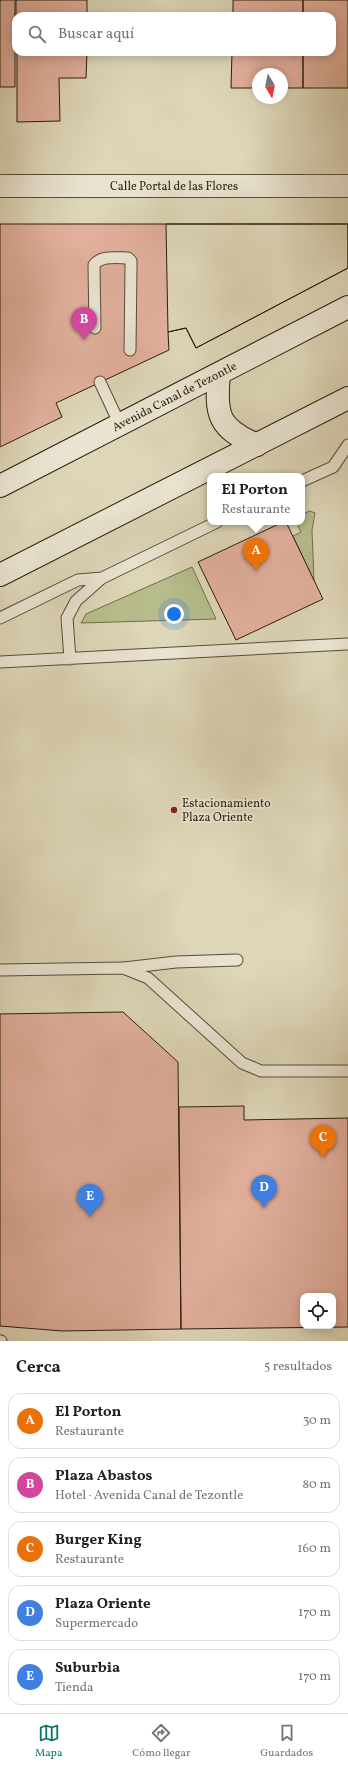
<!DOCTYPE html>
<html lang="es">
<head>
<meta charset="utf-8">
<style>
  :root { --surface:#fff; --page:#f2f2f2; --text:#202124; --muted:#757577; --line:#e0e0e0; --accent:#0f766e }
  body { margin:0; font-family:Vollkorn,serif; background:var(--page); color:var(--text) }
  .controls { position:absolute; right:12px; bottom:12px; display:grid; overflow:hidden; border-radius:8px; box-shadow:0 2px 10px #0003 }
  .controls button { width:36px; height:36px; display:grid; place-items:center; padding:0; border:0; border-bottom:1px solid var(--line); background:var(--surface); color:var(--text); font:20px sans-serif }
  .compass { position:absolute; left:252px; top:68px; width:36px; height:36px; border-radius:50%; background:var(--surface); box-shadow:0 2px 10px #0003; rotate:170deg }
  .you { position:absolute; left:174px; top:614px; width:14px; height:14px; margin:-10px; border:3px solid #fff; border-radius:50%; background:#1a73e8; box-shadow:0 0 0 6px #1a73e833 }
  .badge { display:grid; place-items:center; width:26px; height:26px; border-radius:50%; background:var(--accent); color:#fff; font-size:13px; font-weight:700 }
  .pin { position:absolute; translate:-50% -33px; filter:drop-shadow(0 1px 2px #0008) }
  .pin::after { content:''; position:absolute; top:21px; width:14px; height:12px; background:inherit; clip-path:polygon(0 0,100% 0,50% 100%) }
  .popup { position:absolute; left:207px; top:473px; width:98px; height:52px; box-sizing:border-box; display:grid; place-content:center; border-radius:8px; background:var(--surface); filter:drop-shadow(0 1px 3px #0005); font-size:13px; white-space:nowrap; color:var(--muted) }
  .popup b { font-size:15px; color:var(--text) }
  .popup::after { content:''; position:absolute; left:50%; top:100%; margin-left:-8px; border:8px solid transparent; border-top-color:var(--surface) }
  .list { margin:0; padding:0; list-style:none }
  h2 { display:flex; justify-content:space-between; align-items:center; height:52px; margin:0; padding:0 16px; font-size:17px }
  h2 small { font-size:13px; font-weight:400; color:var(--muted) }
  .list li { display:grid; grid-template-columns:26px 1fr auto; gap:12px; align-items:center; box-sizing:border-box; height:56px; margin:0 8px 8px; padding:0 8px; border:1px solid var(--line); border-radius:12px }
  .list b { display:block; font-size:15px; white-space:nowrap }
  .list p { margin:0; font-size:13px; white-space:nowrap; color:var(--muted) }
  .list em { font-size:13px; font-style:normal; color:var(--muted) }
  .icon { flex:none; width:22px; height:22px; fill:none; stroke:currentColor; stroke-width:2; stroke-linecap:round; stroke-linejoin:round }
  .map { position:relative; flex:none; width:348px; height:1341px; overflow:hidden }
  .search { position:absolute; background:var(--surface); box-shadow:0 2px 10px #0003; left:12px; right:12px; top:12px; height:44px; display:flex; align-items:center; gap:10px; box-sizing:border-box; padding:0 14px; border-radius:12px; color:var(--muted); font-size:15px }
  .sheet { height:372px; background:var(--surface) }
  nav { display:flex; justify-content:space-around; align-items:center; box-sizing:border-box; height:56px; border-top:1px solid var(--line); background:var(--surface); font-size:11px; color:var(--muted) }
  nav a { display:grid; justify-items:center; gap:2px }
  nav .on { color:var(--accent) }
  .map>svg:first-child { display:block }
</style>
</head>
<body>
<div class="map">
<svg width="348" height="1341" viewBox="0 0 348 1341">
  <rect width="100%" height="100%" fill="#ddd6b8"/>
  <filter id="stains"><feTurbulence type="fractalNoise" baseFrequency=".005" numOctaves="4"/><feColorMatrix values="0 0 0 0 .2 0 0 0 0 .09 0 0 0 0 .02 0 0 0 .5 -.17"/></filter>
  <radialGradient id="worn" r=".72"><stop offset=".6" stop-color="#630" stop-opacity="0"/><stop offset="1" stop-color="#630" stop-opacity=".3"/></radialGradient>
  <path fill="#b6bc8b" stroke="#706d4b" d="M 310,511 L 315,513 L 312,530 L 314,581 L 293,536 L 301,532 L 296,522 L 302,522 L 302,514 Z
    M 192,567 L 216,619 L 81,623 L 86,614 Z"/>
  <path fill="#e1af9c" stroke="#2b1e0b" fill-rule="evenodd" d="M 0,0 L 15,0 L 15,87 L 0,87 Z
    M 16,0 L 87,0 L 87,16 L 16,16 Z
    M 233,0 L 303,0 L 303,16 L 233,16 Z
    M 303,0 L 348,0 L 348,88 L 303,88 L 303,52 L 332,52 L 332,16 L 303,16 Z
    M 17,52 L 87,52 L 86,78 L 59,78 L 60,121 L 17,122 Z
    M 232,52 L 303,52 L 303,88 L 282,88 L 282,74 L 258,74 L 258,88 L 231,88 Z
    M 0,224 L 348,224 L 348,268 L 196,348 L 186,328 L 168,332 L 169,350 L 56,403 L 62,417 L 0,447 Z
    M 166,224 L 348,224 L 348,268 L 196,348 L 186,328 L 168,332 Z
    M 283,522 L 286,522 L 323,599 L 236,640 L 198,562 Z
    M 123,1012 L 178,1062 L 181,1329 L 62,1331 L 0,1326 L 0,1014 Z
    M 244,1106 L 244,1120 L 348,1118 L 348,1327 L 181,1329 L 179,1107 ZM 303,1296 L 333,1296 L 333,1326 L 303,1326 Z"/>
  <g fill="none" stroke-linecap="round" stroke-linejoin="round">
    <defs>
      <path id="lane" d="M 95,328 L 94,265 C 101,255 117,258 128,258 L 131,261 L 131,267 L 130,350
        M 100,382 L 120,425
        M 302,481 L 333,467 L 348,445
        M 0,618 L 78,580 L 102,578 L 217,522
        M 70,659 L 67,618 L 76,601 L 102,578
        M 0,662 L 348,644
        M 124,968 L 176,962 L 237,960
        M 0,970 L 123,968 L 148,978 L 242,1063 L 261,1071 L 348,1071
        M 0,1341 L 1,1341"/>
      <g id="street">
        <path id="s1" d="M 0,186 L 348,186"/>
      </g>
      <g id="secondary">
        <path d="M 219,374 C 215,415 218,428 257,445"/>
        <path id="s2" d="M 0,486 L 348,307"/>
        <path d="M 0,575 L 348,398"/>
      </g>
    </defs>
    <use href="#lane" stroke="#584c36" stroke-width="13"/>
    <use href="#street" stroke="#584c36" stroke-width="24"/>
    <use href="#secondary" stroke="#2b1e0b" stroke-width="24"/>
    <use href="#lane" stroke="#e9e4d1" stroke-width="11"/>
    <use href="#street" stroke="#e9e4d1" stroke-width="22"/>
    <use href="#secondary" stroke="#e9e4d1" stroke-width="22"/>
  </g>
  <circle fill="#8f2418" stroke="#e9e4d1" stroke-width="1.5" cx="174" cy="810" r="4"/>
  <g text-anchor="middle" stroke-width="3.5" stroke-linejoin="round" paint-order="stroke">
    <g font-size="12" fill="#2b1e0b" stroke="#e9e4d1">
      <text dy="4" stroke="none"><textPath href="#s1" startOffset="174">Calle Portal de las Flores</textPath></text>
      <text dy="4" stroke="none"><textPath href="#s2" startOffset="196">Avenida Canal de Tezontle</textPath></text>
    </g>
    <g font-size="12" fill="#2b1e0b" stroke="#e9e4d1" text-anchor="start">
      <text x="182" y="807">Estacionamiento<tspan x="182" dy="14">Plaza Oriente</tspan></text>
    </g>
  </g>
  <rect width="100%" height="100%" filter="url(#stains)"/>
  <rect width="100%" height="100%" fill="url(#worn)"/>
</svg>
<div class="controls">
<button><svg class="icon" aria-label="locate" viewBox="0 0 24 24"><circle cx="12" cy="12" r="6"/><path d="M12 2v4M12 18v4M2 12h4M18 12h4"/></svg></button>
</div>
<svg class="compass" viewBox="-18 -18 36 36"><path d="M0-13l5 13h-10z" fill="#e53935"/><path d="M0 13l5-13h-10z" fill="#757577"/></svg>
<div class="you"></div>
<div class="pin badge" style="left:256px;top:571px;background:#e8710a">A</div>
<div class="popup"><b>El Porton</b>Restaurante</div>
<div class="pin badge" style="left:84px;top:340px;background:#d1479c">B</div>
<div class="pin badge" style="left:323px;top:1158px;background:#e8710a">C</div>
<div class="pin badge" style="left:264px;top:1208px;background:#3f7fe0">D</div>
<div class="pin badge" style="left:90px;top:1217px;background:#3f7fe0">E</div>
<div class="search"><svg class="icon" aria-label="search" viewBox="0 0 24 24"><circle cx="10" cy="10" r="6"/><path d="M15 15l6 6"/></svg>Buscar aquí</div>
</div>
<section class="sheet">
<h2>Cerca<small>5 resultados</small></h2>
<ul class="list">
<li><span class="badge" style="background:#e8710a">A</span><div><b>El Porton</b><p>Restaurante</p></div><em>30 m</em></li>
<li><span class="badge" style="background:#d1479c">B</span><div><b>Plaza Abastos</b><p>Hotel · Avenida Canal de Tezontle</p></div><em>80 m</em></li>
<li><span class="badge" style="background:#e8710a">C</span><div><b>Burger King</b><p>Restaurante</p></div><em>160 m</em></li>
<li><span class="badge" style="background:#3f7fe0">D</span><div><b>Plaza Oriente</b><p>Supermercado</p></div><em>170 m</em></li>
<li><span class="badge" style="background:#3f7fe0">E</span><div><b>Suburbia</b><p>Tienda</p></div><em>170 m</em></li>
</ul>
</section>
<nav>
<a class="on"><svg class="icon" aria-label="map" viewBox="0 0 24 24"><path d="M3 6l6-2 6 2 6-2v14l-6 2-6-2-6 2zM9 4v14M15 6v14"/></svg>Mapa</a>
<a><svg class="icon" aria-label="directions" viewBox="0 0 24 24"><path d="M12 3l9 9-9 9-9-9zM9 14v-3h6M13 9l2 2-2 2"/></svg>Cómo llegar</a>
<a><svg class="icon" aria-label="saved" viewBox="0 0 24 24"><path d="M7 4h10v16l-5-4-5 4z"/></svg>Guardados</a>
</nav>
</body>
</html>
